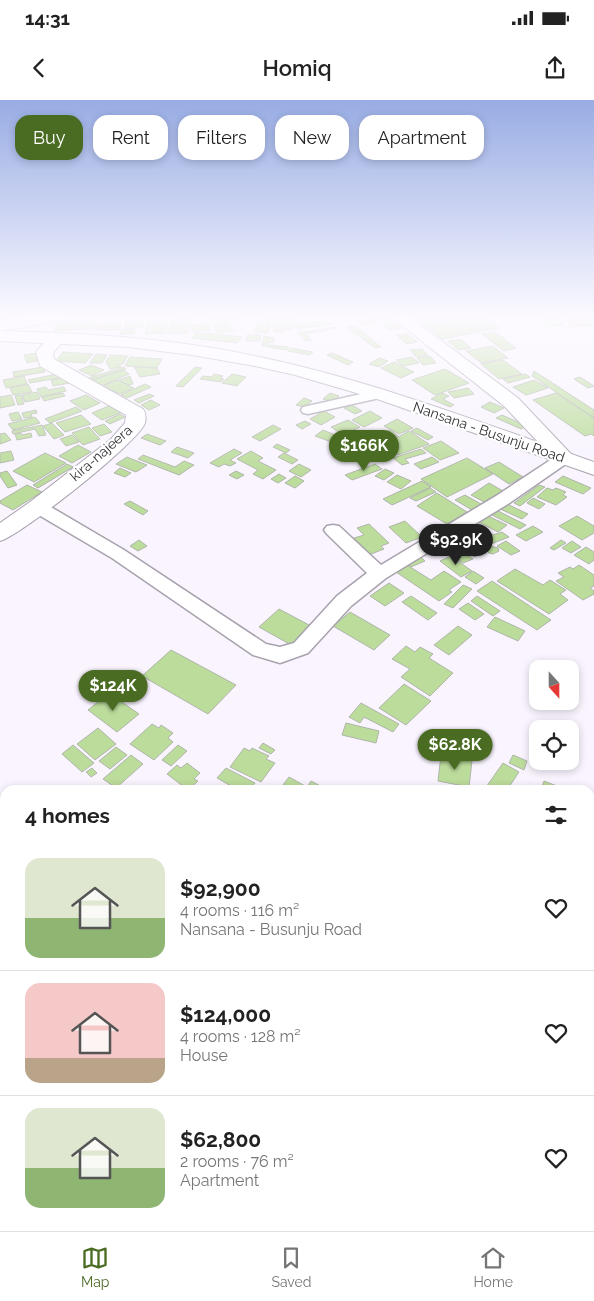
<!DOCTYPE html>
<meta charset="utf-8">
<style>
:root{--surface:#fff;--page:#f2f2f2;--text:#222;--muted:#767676;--line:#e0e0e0;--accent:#4a6b22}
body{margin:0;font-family:Raleway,sans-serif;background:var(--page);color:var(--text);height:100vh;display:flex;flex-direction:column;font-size:19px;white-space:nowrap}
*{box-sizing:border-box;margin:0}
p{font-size:16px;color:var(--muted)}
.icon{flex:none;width:28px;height:28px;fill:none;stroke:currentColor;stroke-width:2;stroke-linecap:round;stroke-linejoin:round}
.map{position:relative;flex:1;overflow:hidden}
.details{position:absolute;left:0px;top:685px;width:595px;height:446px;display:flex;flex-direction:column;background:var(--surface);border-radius:15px 15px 0 0;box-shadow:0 2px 8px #0003}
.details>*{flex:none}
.guide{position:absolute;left:15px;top:15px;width:565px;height:45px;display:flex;gap:10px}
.needle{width:32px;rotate:159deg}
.fabs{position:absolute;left:529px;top:560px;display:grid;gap:10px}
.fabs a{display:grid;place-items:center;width:50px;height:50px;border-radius:10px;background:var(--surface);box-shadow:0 2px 8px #0003;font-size:25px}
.price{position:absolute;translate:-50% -42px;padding:0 11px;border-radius:18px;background:var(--accent);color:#fff;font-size:16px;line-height:32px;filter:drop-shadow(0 1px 2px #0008)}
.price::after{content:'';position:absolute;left:50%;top:30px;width:15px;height:11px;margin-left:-8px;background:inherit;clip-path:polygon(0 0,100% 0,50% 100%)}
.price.current{background:#222;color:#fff}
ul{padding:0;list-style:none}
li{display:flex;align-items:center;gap:15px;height:125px;padding:0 25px}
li+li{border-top:1px solid var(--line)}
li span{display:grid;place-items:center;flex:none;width:140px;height:100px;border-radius:15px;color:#555}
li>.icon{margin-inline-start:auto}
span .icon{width:60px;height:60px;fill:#fffc;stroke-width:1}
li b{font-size:21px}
h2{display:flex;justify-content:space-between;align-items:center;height:60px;padding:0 25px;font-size:21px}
.tag{padding:0 18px;border-radius:15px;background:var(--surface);box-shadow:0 2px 8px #0003;font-size:18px;line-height:45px}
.tag.current{background:var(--accent);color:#fff}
.status{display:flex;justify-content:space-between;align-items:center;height:35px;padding:0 25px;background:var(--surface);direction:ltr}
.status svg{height:14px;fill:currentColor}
header{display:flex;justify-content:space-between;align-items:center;height:65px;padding:0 25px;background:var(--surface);font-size:22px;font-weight:600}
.tabs{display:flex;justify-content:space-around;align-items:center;height:70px;border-top:1px solid var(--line);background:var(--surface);font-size:14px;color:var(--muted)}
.tabs a{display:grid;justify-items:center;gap:2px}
.tabs .current{color:var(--accent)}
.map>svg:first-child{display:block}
</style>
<div class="status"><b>14:31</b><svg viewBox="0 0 49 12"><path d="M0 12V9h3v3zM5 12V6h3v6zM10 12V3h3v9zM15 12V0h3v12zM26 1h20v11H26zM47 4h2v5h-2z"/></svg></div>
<header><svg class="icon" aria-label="back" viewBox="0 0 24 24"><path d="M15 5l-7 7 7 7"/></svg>Homiq<svg class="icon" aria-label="share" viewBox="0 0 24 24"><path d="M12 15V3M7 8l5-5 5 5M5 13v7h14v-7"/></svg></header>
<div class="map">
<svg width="594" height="1131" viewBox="0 0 594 1131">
<rect width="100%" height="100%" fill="#f9f4fe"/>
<path fill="#bcdc9c" stroke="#afb5aa" d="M208,216H242L243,218L226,220L233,231L218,233Z
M281,216H293V222H281Z
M388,216L394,222L385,224L378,217Z
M441,216L446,220L424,223L416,217Z
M473,216H482L499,228L442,239L424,225Z
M262,217H274L273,223H261Z
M274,217H283V232H274Z
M375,218L380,222L363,225L359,221Z
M557,218L563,225L549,226L543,219Z
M589,218L592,221L570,222L567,220Z
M95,220V229L76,230L78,221Z
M142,220L144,227L126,229L124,222Z
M173,220H192L187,233H167Z
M329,220L332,224L297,229L294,225Z
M590,220L594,225L571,226L567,221Z
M148,221H168L165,233L145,234Z
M75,223L74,230L54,231L56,224Z
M98,224H121L120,230H96Z
M209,224L210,230L192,231L191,225Z
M282,224H293V229H282Z
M397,224L401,228L389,230L384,226Z
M256,225H270L268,233L254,232Z
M355,226L381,247L375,248L347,227Z
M335,227L336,228L306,234L311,240L305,241L298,233Z
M136,229L134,234H120L122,230Z
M196,232L242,237L237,243L192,238Z
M495,232L516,248L504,251L482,234Z
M408,234L417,242L406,244L397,235Z
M247,235H261L260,241H246Z
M264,236L274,238V242H269L268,246H262Z
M461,239L471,248L458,250L448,241Z
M270,245L289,247L287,250L268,247Z
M493,246L508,258L481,263L466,251Z
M291,248L313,252L310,255L288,251Z
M422,249L428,255L416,257L410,250Z
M63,252L93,254L85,263L56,261Z
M37,253L40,260L27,263L24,255Z
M332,253L353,262L348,265L327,255Z
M96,254L107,255L102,263H90Z
M110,255L128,256L123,264H119L121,267L110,269L106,262Z
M430,256L436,263L423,265L417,258Z
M130,257L162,259L157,268L125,266Z
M412,257L419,263L403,266L396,260Z
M379,258L388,261L379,267L369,264Z
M503,260L522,274L499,279L481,264Z
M394,262L414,272L401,278L381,268Z
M91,265L104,270L92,276L79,270Z
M43,267L45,272L14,277L13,272Z
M124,267L126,269L90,280L88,278Z
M134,267L157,268L160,274L140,277Z
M195,267L202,268L183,287L176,286Z
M445,269L469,283L435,295L412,280Z
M124,270L129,274L101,286L92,280Z
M534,271L594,310V318L532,276Z
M57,274L59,278L30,283L28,280Z
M214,274L223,276L220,279H224L221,282L200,279L203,276L212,277Z
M232,274L246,277L237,286L222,283Z
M525,274L530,277L508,283L503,279Z
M24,276L27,284L6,288L3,280Z
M130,276L133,284L128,285L119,280Z
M67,277L70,283L53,286L51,280Z
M580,277L594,286L588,288L574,279Z
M117,280L134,288L120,294L103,286Z
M534,280L548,288L526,295L513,287Z
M28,284L32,292L13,295L10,288Z
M145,284L151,287L127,298L121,295Z
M46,287L48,290L64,287L66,291L41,297L37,289Z
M468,288L474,294L454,298L448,292Z
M37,292L40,299L25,302L22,295Z
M63,293L65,296L44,301L42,297Z
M330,293L339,296L332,302L323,299Z
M442,293L449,296L443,299L454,305L450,307L431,299Z
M556,293L594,318V336L591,334L585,336L533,300Z
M149,294L154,296L139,303L134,300Z
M11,295L15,305L0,308V297Z
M21,295L24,304L18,305L15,296Z
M86,295L100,303L84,310L70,301Z
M304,298L312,301L304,307L296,305Z
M151,300L160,305L149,310L141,305Z
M490,302L504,308L494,313L481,307Z
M111,305L122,312L102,320L92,313Z
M352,305L362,311L355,314L344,308Z
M76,307L82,311L50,323L45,319Z
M36,310L37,313L31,314L32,317L24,318L22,313Z
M324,311L335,317L321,325L310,319Z
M370,311L382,318L364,327L352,320Z
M18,312L22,319L12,321L9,314Z
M120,314L125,317L110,324L105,321Z
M81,315L91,324L65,332L56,323Z
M502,315L527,326L521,329L496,318Z
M35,317L40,323L13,330L8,324Z
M397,319L413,328L399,334L384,326Z
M348,320L360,327L343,335L331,327Z
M305,321L311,324L302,329L296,325Z
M52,323L64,335L54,339L43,326Z
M104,324L112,332L100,336L92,328Z
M42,325L46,335L39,336L35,329L13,334L12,331Z
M273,325L281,329L260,341L252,337Z
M89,327L100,339L83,345L72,333Z
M417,328L433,337L428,340L411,331Z
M323,330L345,339L337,344L315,336Z
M390,330L398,336L391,338L384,332Z
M364,331L368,332L362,337L367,339L363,343L350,338Z
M409,331L429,344L398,355L381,346Z
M5,333L11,340L0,344V334Z
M21,333L22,335L31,333L32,337L17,340L15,334Z
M147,334L166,341L160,345L141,338Z
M72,335L79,342L66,346L60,339Z
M441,341L459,353L440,360L423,348Z
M277,344L290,350L286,353L273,347Z
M78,345L91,352L72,363L59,356Z
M177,347L194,353L188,358L171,352Z
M234,349L242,353L230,360L236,363L230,366L224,364L219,367L210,363Z
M421,349L426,353L405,359L409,363L402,365L393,358Z
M11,351L14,360L0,363V353Z
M251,351L263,358L258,361L276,370L263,379L253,374L258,370L237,359Z
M45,353L66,363L34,382L13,371Z
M284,353L298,360L292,364L278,357Z
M143,355L175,367L184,361L194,365L179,375L138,359Z
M127,357L147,365L136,372L116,364Z
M432,357L439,362L421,369L414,364Z
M467,358L493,374L447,397L421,379Z
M499,362L523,377L509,384L485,368Z
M67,364L73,367L38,388L33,385Z
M299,364L311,370L301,377L289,371Z
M375,364L382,369L352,380L345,375Z
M120,368L131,373L125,377L114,373Z
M385,369L394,373L384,380L375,376Z
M7,371L17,385L8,388L0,376V373Z
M236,371L244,375L237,379L229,375Z
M279,374L286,378L278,383L271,379Z
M397,375L411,381L401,389L387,382Z
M295,376L304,381L295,388L285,383Z
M563,376L591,388L583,394L555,382Z
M422,381L431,387L392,405L383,399Z
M489,383L503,391L484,402L471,395Z
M27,385L42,392L13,410L0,403V401Z
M539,385L545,387L520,406L514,403Z
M430,388L436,392L416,401L410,398Z
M547,388L553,390L556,388L566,392L563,395L567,397L556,405L537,397Z
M437,393L467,412L447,424L417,406Z
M465,395L481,404L472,410L455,400Z
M533,398L545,404L539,409L527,403Z
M130,401L148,411L143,415L124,404Z
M505,403L528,414L522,419L498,408Z
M498,411L526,425L520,429L492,415Z
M486,415L507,425L498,432L477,421Z
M577,416L594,426V433L582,440L559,426Z
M405,421L422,437L406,443L389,427Z
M369,424L389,443L381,446L384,449L366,456L351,439L364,435L357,428Z
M480,424L493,435L502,432L509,437L491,444L471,427Z
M533,426L543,432L526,441L516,435Z
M468,428L488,444L478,448L458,432Z
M139,440L147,446L138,451L130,446Z
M561,440L566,443L554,450L550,448Z
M506,441L520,451L511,455L497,446Z
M572,441L581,447L571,453L562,448Z
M459,442L465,447L449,453L443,448Z
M475,446L483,453L474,457L466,450Z
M490,446L498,448L499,451L493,454L489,453L486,449Z
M586,447L594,452V460L589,464L574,455Z
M462,450L473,459L463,463L452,455Z
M419,455L425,461L411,467L405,461Z
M451,456L472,471L461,477L440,461Z
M407,465L431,480L444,471L461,482L449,490L452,492L439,501L396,472Z
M579,465L594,475V486L590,488L594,491V494L583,500L556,481L564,477L558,473L570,467L573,469Z
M515,469L543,485L550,480L566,490L560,494L568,500L549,514L497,481Z
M473,471L484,478L476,484L465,477Z
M492,481L551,520L537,530L477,491Z
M389,483L404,493L385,506L370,496Z
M463,485L472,489L453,508L444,504Z
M411,496L437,513L428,520L402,502Z
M477,496L500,511L493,516L471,501Z
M468,503L484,514L475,520L459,509Z
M279,509L311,526L291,545L259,527Z
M350,512L390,535L374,550L333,526Z
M495,517L525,531L518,541L487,527Z
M458,526L472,535L449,555L434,545Z
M406,546L415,552L420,547L433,554L429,558L453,573L430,596L401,577L410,569L392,559Z
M171,550L236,585L208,614L142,576Z
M404,584L431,601L406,625L379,608Z
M109,593L139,614L117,632L88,610Z
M361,603L399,624L393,632L364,617L360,623L349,617Z
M346,623L379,631L376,643L342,635Z
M152,624L159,628L161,625L173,633L168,638L173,642L154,660L130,644Z
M98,628L116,644L95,660L77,644Z
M263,643L275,650L271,654L259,648Z
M73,645L94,663L82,672L62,654Z
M178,645L187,651L171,666L162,660Z
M116,647L127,655L110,669L99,661Z
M244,648L250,651L252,648L269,656L266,659L275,663L261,682L230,667Z
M131,655L143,664L116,688L103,679Z
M441,655L472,661L469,687L438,681Z
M513,655L527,661L524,670L509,663Z
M187,663L200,673L194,679L198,681L188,690L167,674L177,665L181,668Z
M503,663L519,672L507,690H484Z
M92,668L97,673L91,677L86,672Z
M226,668L255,683L249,690H238L217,678Z
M289,677L307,687L311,681L328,690H279Z
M544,681L562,688L561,690L541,689Z
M594,760V801L590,799V766Z
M5,937V985L0,983V945Z"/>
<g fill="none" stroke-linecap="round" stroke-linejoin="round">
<g stroke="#a7a2ad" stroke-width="3">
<path id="street" d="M379,290L384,291L386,294L384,297L308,314L303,313L301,310L303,307Z
M564,353L570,355L572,358L570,361L508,404L386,478L351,506L308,553L280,563L253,555L112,458L32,411L29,407L32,403L38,402L44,403L124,450L266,544L280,547L294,543L337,496L367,473L327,434L324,430L327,426L333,425L339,426L381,465L496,396L558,355Z"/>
</g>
<g stroke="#a7a2ad" stroke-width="2">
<path id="secondary" d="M32,216H69L67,219L61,221L0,231V221Z
M390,216H408L518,298L571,354L574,358L571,362L564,364L557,362L504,306Z
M57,233L63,235L65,238L53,253L54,259L143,309C146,313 146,318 145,323C139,342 20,436 0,441V423L30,402L111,339L125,323L126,315L40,266L36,252L51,235Z"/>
</g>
<g stroke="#a7a2ad" stroke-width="2">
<path id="primary" d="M0,231C86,233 171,238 255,256C371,280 482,323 594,362V375L377,299L295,275L255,266L192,255L128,247L0,241Z"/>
</g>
<use href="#street" fill="#fff" fill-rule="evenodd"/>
<use href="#secondary" fill="#fff" fill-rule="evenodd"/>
<use href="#primary" fill="#fff" fill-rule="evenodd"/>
</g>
<linearGradient id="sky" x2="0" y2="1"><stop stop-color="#98ace4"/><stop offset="0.58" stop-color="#fcfaff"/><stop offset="1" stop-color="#fcfaff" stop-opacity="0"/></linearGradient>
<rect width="594" height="374" fill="url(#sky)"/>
<g text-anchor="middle" stroke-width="4.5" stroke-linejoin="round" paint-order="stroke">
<g font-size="14" fill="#323034" stroke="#fff">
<text transform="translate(489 332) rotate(19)" y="5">Nansana - Busunju Road</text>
<text transform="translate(101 353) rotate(-41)" y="5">kira-najeera</text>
</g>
</g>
</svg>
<div class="fabs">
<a><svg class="needle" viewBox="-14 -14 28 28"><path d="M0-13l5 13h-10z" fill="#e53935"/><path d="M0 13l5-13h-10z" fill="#767676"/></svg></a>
<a><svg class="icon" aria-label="locate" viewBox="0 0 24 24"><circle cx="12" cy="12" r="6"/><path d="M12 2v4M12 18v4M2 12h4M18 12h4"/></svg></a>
</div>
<b class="price" style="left:364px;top:372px">$166K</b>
<b class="price current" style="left:456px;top:466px">$92.9K</b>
<b class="price" style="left:113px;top:612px">$124K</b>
<b class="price" style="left:455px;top:671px">$62.8K</b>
<div class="guide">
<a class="tag current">Buy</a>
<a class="tag">Rent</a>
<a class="tag">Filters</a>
<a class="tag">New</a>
<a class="tag">Apartment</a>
</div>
<section class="details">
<h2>4 homes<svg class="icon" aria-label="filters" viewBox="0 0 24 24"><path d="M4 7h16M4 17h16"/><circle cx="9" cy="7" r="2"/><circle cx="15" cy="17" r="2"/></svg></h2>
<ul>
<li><span style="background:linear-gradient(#dfe7d0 60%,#8fb573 0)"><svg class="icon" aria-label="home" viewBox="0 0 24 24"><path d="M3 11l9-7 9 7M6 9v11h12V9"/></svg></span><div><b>$92,900</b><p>4 rooms · 116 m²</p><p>Nansana - Busunju Road</p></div><svg class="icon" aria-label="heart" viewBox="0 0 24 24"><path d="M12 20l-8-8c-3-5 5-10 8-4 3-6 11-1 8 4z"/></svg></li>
<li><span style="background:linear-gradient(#f6c9c9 75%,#b9a48a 0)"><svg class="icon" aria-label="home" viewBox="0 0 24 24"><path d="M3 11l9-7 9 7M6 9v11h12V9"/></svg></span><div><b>$124,000</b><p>4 rooms · 128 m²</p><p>House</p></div><svg class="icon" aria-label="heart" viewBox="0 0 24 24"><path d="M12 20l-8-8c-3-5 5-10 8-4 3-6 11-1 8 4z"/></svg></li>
<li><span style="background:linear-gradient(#dfe7d0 60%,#8fb573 0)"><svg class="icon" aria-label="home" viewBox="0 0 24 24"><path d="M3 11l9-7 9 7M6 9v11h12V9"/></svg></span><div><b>$62,800</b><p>2 rooms · 76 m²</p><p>Apartment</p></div><svg class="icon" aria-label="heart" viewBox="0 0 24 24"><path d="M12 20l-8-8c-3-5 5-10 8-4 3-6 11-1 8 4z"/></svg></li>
</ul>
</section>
</div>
<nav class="tabs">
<a class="current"><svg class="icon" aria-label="map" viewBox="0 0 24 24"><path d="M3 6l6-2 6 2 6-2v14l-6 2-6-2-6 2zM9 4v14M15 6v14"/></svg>Map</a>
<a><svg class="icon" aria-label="saved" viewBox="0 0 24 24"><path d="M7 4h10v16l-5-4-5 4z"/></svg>Saved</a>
<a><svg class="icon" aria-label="home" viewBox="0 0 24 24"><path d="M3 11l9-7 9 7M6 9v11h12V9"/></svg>Home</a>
</nav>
